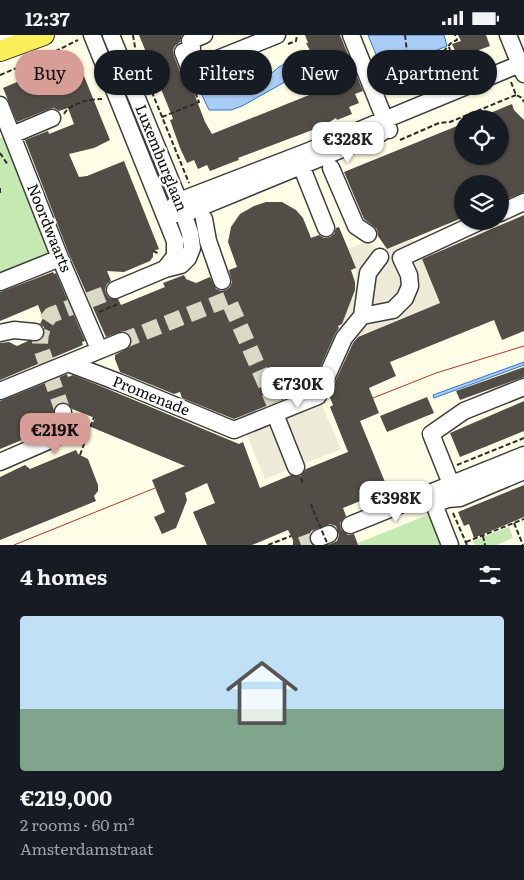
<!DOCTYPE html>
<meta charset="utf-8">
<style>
:root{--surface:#171b24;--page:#242831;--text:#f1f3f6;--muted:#9ea1a6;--accent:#d89d96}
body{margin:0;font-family:Literata,serif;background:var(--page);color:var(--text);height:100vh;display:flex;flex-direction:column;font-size:19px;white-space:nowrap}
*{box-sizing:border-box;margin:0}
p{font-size:16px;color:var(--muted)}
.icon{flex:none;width:28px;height:28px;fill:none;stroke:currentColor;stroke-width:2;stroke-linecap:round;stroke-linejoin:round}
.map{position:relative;height:510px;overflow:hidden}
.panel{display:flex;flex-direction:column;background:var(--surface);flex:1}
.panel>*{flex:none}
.banner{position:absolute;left:15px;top:15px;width:495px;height:45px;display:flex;gap:10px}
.tools{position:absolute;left:454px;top:75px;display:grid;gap:10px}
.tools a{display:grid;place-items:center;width:55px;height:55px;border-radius:50%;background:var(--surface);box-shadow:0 1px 4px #0004;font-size:25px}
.price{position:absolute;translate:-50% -42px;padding:0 11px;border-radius:10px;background:#fff;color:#222;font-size:16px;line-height:32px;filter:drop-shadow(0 1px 2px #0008)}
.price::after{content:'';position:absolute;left:50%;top:30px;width:15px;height:11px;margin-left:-8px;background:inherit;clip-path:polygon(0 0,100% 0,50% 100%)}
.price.on{background:var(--accent);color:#111}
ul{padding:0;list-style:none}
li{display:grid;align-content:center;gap:10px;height:265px;padding:0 20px}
li span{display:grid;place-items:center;height:155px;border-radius:5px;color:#555}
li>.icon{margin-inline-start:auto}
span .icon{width:90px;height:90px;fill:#fffc;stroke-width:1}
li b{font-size:21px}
h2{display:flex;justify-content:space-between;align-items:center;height:60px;padding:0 20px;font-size:21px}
.chip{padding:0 18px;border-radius:22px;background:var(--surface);box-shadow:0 1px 4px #0004;font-size:18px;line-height:45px}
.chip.on{background:var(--accent);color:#111}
.status{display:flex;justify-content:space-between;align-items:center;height:35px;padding:0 25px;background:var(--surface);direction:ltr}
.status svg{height:14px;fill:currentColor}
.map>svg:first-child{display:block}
</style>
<div class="status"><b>12:37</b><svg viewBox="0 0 49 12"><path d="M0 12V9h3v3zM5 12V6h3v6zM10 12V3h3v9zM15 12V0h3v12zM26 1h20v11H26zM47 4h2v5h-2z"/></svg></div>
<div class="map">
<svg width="524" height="510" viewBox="0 0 524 510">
<rect width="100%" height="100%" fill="#fffee6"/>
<path fill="#c4e9b1" d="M12,100L64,220L0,247V103Z
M430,479L444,510H359L358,508Z
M509,492L513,503L497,510H475L473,506Z"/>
<path fill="#edebd8" d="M413,204L440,268L349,305L337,299L355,257L356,233L348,214L370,206L378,218Z
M318,361L341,414L265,444L243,391Z"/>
<path fill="#aacdf7" stroke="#3074cf" d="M368,0H444L447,11L383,37Z
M301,19L308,34L242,71L231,75H209L202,60L214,52L247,56L251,55L279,32Z
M524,327V330L434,363L433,360Z"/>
<path fill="#524d46" d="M139,0H182L180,7L175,11L173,15L174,21L181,39L184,43L189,45L205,87L212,99L324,54L315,25L306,8H308L305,0H340L363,56L355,59L359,68L349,72L352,79L337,85L336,83L323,91L238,123L239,125L233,127L210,136L207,130L198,134L194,125L187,128L180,113L170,85L173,84L170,76Z
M458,0H486L490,11L479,15L482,23L470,28L468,24L460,27L452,9L461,6Z
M75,19L110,105L94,113L69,119L79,142L87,141L124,126L159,214L153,216V222L150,226L124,237L107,236L111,246L107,249L105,254L106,259L109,263L118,264L121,270L165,252L163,248L184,240L186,244L196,248L210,242L216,254L221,256L226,255L230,252L232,247L229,235L237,232L228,207L231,192L240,179L254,171L266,167H282L296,175L303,183L311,203L319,200L324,203L330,202L334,199L336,193L339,192L356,233L351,235L355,247V255L342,289L338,291L339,293L335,299L311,353L234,384L182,363L180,357L174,359L120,337L115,324V320L130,312L132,307L131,302L128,298L123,296L106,302L69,219L25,105L48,96L49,99L74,89L68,73L59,76L54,73L49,74L17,87L3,53L31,41L33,36Z
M398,32L406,52L386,60L378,40Z
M512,69L514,75L524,85V157L500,167V149H462V183L387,214L378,201L377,194L364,184L344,137L462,89V121H500V84H476Z
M524,180V296L502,305L494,285L390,327L396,341L369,353L379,378L360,386L387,452L379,455L380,458L343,473L346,481L340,488L341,494L348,500L354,499L358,510H328L337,506L339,500L336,491L330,489L311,496L309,502L312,510H293V505L288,495L252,510H207L193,477L215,468L207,448L185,458L187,465L176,493L162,499L154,482L165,477L152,445L185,431L91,392L95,383L72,374L68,369L63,367L58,368L55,372L53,380L46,383L45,391L39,398L0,414V366L67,339L68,342L73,340L110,355L239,409L243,407L260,453L291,440L300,441L306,434L348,417L330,372L333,370L329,360L353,308L358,302L440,268L422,224Z
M53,237L54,239L56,238L85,306L82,307L83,310L0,345V308L9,307L17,311L28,306H39L43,303L45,297L44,292L40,289L43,283L38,270L0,286V257Z
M524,332V342L460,365L456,356Z
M427,362L434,378L387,397L380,381Z
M524,366V396L460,422L450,398Z
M76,415L78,419L88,424L98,450V456L94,461L96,466L0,505V442L25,430L30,434Z
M524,450V482L474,503L469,489L464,491L458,477Z"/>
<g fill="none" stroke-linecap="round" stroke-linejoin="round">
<path stroke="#dad9c5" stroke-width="16" stroke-dasharray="16 8" stroke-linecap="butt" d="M122,306L228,264L274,368
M63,377L40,310C40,297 43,290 51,280L115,255
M301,510L319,503"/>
<g stroke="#3d3d3d" stroke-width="19">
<path id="minor" d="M92,0L175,206V221L165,234
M111,0L179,166L190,198L192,213L188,223L181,230L165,234L115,255
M204,0L190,6L192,13L183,17L190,35L277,0
M351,0L389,95
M508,0L524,39
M0,7L11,0
M0,70L60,223L99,314
M12,100L52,83
M298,123L326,193
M331,133L356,191L368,199
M500,178L524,167
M165,179L179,166L309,116L520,29H524
M165,179H184L381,98
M204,184L208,206L222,246
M0,247L60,223
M362,281L368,238L380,222
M0,298L14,295L35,297
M68,328L118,347L234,395L318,361L344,303L362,281L393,275L405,263L410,251L409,240L401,223L481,186
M0,356L122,306
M275,379L296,432
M0,427L55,403L63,389V377
M451,449L431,399L464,376L524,352
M430,459L450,510
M434,469L448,464L460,463L524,436
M350,490L524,420
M319,503L329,499"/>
</g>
<g stroke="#1b1b1b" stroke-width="22">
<path id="major" d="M0,16L44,0"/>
</g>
<path stroke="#2c2c2c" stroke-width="2" stroke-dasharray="5 2.5" stroke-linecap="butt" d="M133,0L136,18L189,148
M405,0L412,60
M288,9L296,6L297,0
M449,12L458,41
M225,37L239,45L242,44L257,23
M0,40L48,20L78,5
M511,47L516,60L522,63L524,67
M412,58L418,44L452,7L457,5L455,0
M64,79C70,68 90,64 102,64
M162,82L199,67L192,49
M400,105L439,88L450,87L516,60
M0,118L8,130
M0,153V159
M153,216L160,219
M99,277L118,269
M80,420L94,382
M457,430L524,403
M301,443L303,449
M311,469L313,475
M453,478L467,510
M514,488L523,510
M483,501L485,510
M466,507L524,484
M268,510L291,501"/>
<use href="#minor" stroke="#fff" stroke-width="16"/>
<use href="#major" stroke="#fbf05a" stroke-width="20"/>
<path stroke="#ba3421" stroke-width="1" d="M373,363L436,338L524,311
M14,510L155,453"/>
<path stroke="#2c2c2c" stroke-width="2" stroke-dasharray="5 2.5" stroke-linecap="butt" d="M313,475L328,510"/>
</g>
<g text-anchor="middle" stroke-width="5" stroke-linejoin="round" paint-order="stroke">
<g font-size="15" fill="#0a0a0a" stroke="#fff">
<text transform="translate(161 123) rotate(68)" y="5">Luxemburglaan</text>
<text transform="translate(49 193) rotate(68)" y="5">Noordwaarts</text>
<text transform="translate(151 361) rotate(22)" y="5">Promenade</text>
</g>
</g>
</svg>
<div class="tools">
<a><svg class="icon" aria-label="locate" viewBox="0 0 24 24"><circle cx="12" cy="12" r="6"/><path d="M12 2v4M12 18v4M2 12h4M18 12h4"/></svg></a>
<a><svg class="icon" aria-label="layers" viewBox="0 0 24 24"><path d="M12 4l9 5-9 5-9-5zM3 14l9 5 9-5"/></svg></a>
</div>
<b class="price" style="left:348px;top:129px">€328K</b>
<b class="price" style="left:298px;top:374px">€730K</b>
<b class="price on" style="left:55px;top:420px">€219K</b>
<b class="price" style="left:396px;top:488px">€398K</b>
<div class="banner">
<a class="chip on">Buy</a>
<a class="chip">Rent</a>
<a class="chip">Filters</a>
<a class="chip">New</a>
<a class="chip">Apartment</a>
</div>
</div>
<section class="panel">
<h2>4 homes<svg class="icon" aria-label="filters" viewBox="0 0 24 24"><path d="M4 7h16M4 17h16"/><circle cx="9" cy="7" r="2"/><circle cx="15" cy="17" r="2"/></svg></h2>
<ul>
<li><span style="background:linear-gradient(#bfe0f5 60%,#7fa58c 0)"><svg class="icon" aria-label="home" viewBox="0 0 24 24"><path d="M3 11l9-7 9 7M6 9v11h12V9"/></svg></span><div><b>€219,000</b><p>2 rooms · 60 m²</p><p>Amsterdamstraat</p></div></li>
</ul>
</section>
